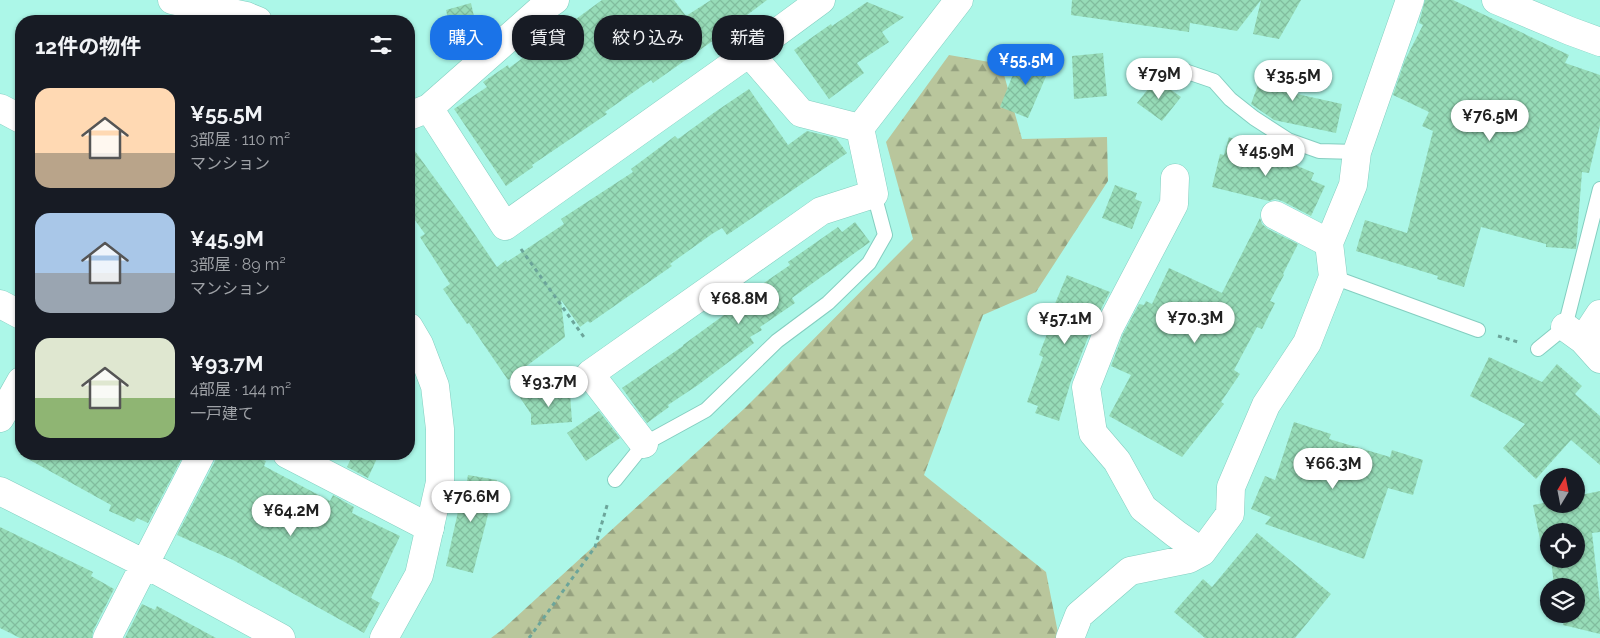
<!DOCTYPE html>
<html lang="ja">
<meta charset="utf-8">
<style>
:root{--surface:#171b24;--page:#20242c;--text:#f1f3f6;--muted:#9ea1a6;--accent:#1a73e8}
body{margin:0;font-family:Raleway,"Noto Sans JP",sans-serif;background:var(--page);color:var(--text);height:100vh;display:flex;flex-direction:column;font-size:19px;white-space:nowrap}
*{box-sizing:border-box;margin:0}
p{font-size:16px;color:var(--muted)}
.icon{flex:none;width:28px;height:28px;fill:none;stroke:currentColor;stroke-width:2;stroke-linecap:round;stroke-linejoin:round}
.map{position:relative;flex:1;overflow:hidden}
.side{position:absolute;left:15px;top:15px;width:400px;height:445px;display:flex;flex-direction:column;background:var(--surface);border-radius:20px;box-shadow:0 1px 4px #0004}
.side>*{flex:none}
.hud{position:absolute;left:430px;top:15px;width:475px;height:45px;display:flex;gap:10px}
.needle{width:32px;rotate:10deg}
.fabs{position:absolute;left:1540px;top:468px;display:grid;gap:10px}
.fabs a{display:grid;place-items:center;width:45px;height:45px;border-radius:50%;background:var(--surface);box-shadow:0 1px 4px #0004;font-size:25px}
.price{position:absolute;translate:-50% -42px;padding:0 11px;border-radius:18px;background:#fff;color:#222;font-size:16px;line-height:32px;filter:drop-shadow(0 1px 2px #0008)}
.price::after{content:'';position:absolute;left:50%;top:30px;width:15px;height:11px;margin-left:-8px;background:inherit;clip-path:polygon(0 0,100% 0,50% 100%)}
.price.on{background:var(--accent);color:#fff}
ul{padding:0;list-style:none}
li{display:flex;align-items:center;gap:15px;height:125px;padding:0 20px}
li span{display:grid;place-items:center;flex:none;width:140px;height:100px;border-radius:15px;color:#555}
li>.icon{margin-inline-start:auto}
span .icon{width:60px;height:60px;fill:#fffc;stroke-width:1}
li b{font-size:21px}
h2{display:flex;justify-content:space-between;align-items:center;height:60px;padding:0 20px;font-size:21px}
.tag{padding:0 18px;border-radius:20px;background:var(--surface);box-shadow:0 1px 4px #0004;font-size:18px;line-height:45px}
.tag.on{background:var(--accent);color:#fff}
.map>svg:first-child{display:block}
</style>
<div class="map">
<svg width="1600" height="638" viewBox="0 0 1600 638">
<defs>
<pattern id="forest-firs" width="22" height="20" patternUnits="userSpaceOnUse" patternTransform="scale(1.25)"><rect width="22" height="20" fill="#b9c69c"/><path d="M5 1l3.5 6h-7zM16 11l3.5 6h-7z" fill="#95a17f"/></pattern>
<pattern id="building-cross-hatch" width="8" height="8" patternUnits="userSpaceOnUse" patternTransform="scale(1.25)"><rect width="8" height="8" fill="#97dcb8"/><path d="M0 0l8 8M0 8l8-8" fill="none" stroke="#81bd9e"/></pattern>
</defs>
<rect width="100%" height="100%" fill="#acf7e8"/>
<path fill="url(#forest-firs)" d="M949,55L1001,64L1022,139L1107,137L1108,181L1036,292L983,315L924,475L1046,572L1059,638H491L503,629L745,408L913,239L886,142Z"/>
<path fill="url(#building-cross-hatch)" d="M602,0H674L686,16L711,0H767L714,40L653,83L651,80L605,112L607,114L532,165L533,167L506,186L454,109L487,87L483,82L508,65L509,68Z
M1072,0H1261L1237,31L1190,23L1189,32L1071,15Z
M1261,0H1301L1279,39L1253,34Z
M1425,0H1453L1569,55L1565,63L1600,75V125L1589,173L1582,172L1576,249L1546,247V244L1481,227L1464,287L1437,279L1438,276L1356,251L1365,220L1407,233L1433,131L1422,126L1429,112L1393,95L1405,60L1423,25L1419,23Z
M867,2L904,17L882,32L889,42L857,63L864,73L829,99L794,50L831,24L832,26Z
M471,3L477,30L452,36L446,10Z
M1103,53L1107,96L1074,99L1072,56Z
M1054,58L1028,118L1000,107L1018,62Z
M1266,63L1303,77L1297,94L1342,104L1336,133L1274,120L1251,104Z
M1156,79L1181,97L1162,121L1137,103Z
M749,89L788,145L807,131L836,138L847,153L727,235L722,228L712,234L670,264L672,266L590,323L588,321L580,327L561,300L565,337L508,380L469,323L467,324L443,289L450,284L420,237L425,234L409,212V143L463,217L497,267L506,260L507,262L564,224L561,219L633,172L631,169L675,136L678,139L715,112Z
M1229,137L1314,173L1311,180L1325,186L1311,216L1282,201L1275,199L1269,201L1212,187L1220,154L1224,155Z
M1115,185L1137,193L1135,199L1142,202L1132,229L1102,218Z
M1260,218L1262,224L1268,229L1298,244L1283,274L1284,275L1270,301L1275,303L1262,329L1257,327L1234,370L1240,374L1221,402L1224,404L1182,457L1109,416L1131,375L1111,366L1123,334L1139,304L1144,305L1146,301L1152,304L1169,268L1222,293Z
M855,222L870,242L792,298L795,303L760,327L762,330L750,337L754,343L698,385L668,405L669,407L647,423L622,388L683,346V345L750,296L748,294L790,265L788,262L838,227L842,232Z
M1067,275L1110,292L1094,322L1071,381L1059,421L1035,413L1038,406L1027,402L1043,357L1039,355L1057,308L1054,306Z
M1489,357L1542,382L1557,364L1582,386L1575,394L1600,416V465L1571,440L1536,479L1503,448L1525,424L1470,396Z
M570,393L572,422L531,425V414L519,396Z
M599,411L620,438L586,461L567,433Z
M1294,422L1331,434L1329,439L1390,457L1392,450L1423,460L1413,495L1388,488L1364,559L1265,524L1271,517L1251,509L1265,476L1275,480Z
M19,454H184L148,523L137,518L134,522L109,511L111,505Z
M217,454H249L266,461L264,466L330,501L333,495L354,507L352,513L400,536L371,598L380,603L364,633L233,560L177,535L215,461Z
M353,454H379L368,478L347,467Z
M468,475L497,480L491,507H490L473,573L446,566L459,507L462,508Z
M1600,491V532L1592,533L1600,603V634L1563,625L1566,614H1576V586H1554L1551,559H1576V531H1549V552L1543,554L1533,505L1549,502V504H1576V496Z
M0,527L93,572L91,576L114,589L93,631L92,638H20L0,628Z
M1257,533L1331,594L1295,638H1205L1174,612L1203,579L1212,587Z
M142,604L155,610L157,606L216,638H125Z"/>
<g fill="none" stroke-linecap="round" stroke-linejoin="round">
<g stroke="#84cec0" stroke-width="16">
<path id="service" d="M1170,66L1214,81L1230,99L1254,118L1288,140L1319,151L1357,152
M1333,277L1478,330
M1538,349L1565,327L1600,189
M615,480L644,444L706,410L777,341L828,303L869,263L885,235L874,194"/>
</g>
<g stroke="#84cec0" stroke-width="29">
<path id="minor" d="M172,0L246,16L258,21
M1496,0L1570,31L1600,42
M749,53L801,113L860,128L959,0
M429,108L505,226L749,53L821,0
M409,116L429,108L539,11L555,0
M1175,178L1174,204L1109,328L1086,387L1093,433L1117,461L1143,508L1176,534L1202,552
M1275,215L1329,243
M0,304L21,315
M1565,327L1583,340L1600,359
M1583,340L1600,314
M0,418L21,381
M644,444L590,374L821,211L874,194L860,128
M287,454L430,528
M0,491L145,564L281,638
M107,638L201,454
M1070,638L1079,615L1130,571L1189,559L1202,552L1230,514L1231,487L1266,405L1307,343L1333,277L1329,243L1353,185L1357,152L1410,0"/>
</g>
<g stroke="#84cec0" stroke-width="29">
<path id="tertiary" d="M0,108L21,119
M384,638L419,575L440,482V429L435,386L419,344L409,327"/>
</g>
<path stroke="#6ca59a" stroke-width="3" stroke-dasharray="4 4" stroke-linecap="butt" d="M521,249L586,340
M1498,336L1518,342
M529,638L595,547L608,502"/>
<use href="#service" stroke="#fff" stroke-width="14"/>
<use href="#minor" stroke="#fff" stroke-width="28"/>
<use href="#tertiary" stroke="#fff" stroke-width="28"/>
</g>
</svg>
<div class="fabs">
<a><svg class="needle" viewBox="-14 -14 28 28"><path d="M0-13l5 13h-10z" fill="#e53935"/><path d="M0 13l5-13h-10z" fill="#9ea1a6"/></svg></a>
<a><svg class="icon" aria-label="locate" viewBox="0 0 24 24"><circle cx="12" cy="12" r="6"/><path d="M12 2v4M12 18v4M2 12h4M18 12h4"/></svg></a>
<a><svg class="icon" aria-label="layers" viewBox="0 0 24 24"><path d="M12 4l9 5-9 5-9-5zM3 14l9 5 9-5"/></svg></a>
</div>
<b class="price on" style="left:1026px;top:86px">¥55.5M</b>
<b class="price" style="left:1159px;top:100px">¥79M</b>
<b class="price" style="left:1293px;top:102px">¥35.5M</b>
<b class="price" style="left:1490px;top:142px">¥76.5M</b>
<b class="price" style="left:1266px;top:177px">¥45.9M</b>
<b class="price" style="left:739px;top:325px">¥68.8M</b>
<b class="price" style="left:1195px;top:344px">¥70.3M</b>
<b class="price" style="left:1065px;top:345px">¥57.1M</b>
<b class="price" style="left:549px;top:408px">¥93.7M</b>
<b class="price" style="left:1333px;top:490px">¥66.3M</b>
<b class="price" style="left:471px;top:523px">¥76.6M</b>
<b class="price" style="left:291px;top:537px">¥64.2M</b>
<div class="hud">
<a class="tag on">購入</a>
<a class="tag">賃貸</a>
<a class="tag">絞り込み</a>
<a class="tag">新着</a>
</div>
<section class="side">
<h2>12件の物件<svg class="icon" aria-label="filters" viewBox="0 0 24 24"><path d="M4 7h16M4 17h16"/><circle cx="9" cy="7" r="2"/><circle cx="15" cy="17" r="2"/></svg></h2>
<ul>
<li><span style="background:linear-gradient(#ffd9b3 65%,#b9a48a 0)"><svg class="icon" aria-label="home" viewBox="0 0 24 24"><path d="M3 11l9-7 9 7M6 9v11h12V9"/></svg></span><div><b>¥55.5M</b><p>3部屋 · 110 m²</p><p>マンション</p></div></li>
<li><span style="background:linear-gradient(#a9c7e8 60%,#9aa5b1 0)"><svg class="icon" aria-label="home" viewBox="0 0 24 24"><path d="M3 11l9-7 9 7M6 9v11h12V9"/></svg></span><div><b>¥45.9M</b><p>3部屋 · 89 m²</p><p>マンション</p></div></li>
<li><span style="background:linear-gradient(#dfe7d0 60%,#8fb573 0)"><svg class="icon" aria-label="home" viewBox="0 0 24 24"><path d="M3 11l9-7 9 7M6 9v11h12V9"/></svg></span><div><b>¥93.7M</b><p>4部屋 · 144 m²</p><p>一戸建て</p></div></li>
</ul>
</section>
</div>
